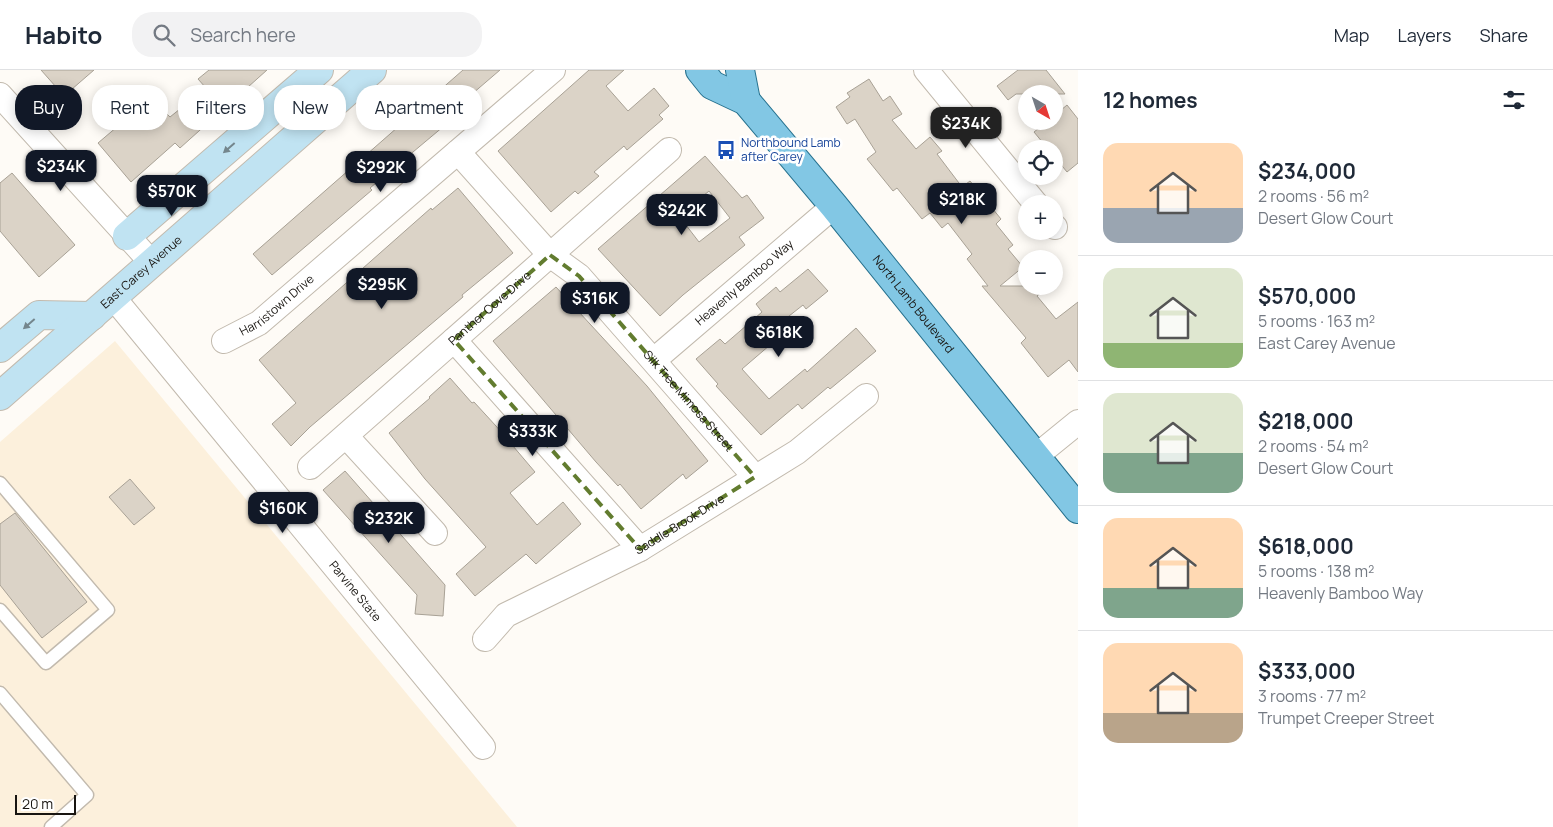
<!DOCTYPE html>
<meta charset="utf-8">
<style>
:root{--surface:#fff;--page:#f2f2f3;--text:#1f2937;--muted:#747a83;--line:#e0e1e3;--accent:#111827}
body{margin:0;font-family:Manrope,sans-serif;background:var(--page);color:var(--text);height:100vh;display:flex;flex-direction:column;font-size:19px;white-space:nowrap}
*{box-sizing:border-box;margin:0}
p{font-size:16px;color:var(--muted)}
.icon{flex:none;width:28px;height:28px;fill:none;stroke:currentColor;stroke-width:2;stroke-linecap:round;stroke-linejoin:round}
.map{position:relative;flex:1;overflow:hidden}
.side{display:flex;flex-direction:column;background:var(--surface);width:475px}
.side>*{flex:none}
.guide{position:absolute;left:15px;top:15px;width:475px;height:45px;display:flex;gap:10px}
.needle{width:32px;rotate:141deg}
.buttons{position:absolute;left:1018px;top:15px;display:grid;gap:10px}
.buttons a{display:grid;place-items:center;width:45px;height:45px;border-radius:50%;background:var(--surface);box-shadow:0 2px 12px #0003;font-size:25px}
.scale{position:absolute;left:15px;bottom:12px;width:61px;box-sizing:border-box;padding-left:5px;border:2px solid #181511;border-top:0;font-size:14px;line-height:18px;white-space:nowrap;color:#181511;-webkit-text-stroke:4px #fff;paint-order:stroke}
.price{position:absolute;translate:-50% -42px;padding:0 11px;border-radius:10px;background:var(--accent);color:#fff;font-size:16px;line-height:32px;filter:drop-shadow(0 1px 2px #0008)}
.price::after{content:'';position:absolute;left:50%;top:30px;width:15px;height:11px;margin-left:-8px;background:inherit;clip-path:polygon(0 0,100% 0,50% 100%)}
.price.active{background:#222;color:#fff}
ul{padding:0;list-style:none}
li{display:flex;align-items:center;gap:15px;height:125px;padding:0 25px}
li+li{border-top:1px solid var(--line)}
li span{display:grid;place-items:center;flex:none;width:140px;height:100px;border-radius:15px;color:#555}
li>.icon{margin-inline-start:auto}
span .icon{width:60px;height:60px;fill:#fffc;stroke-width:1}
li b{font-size:21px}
h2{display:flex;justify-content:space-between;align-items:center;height:60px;padding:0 25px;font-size:21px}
.chip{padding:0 18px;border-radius:20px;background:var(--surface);box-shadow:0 2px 12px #0003;font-size:18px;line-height:45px}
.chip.active{background:var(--accent);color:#fff}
header{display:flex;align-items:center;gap:30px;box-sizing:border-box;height:70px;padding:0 25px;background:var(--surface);border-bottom:1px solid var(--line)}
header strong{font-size:24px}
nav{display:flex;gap:28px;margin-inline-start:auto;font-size:18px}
.search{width:350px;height:45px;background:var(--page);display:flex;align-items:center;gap:12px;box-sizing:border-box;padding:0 18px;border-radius:20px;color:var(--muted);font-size:19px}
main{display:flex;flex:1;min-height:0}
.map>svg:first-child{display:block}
</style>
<header>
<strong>Habito</strong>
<div class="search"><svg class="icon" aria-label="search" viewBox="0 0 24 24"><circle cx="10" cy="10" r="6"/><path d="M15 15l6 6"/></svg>Search here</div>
<nav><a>Map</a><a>Layers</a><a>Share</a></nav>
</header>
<main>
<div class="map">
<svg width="1078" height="757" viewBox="0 0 1078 757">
<rect width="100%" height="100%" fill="#fefbf6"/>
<path fill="#fcf0dc" d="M115,271L517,757H0V372Z"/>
<path fill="#dbd3c7" stroke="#a8a195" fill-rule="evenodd" d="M41,0H94L64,26Z
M209,0H267L180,78L175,73L131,112L98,73L131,45L138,53L156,33L170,47L206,18L198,9Z
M463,0H500L472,24L476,28L449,50L450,51L370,118L372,120L272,205L253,184Z
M589,0H624L606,16L628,41L654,18L669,36L659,45L663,49L627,80L624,76L594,102L599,106L578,124L575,121L551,142L498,81Z
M1018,0H1046L1065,24H1016L1008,30L997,16Z
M869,9L883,31L890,26L902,44L892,50L916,79L930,67L942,81L937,84L962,117L970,111L1001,149L996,154L1013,175L1008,179L1023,197L1000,216H1049L1037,226L1056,249L1078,232V302L1069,290L1048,307L1021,273L1026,268L982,216H988L967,189L972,184L948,153L942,158L930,143L922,149L897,118L893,121L867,89L876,82L855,49L847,54L836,37L850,27L847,23Z
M1067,35L1078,49V93L1067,102L1054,86V79H1048L1034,62L1048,51H1054V46Z
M705,86L742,128L747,125L764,148L739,167L745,175L683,225L660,246L598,179ZM709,121L730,148L699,172L679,146Z
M12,103L75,175L39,207L0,161V113Z
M458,118L513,183L462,225L463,227L310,357L291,376L272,354L296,333L259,290L431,138L432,140Z
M808,199L828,221L806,239L803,235L770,261L777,269L742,299L769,329L805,299L807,302L856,258L876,281L830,319L828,317L802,339L798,334L761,365L716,316L718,314L696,289L720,269L725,274L762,242L756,234L776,217L780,222Z
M556,217L647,316L708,391L686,409L683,404L641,439L620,414L618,416L596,392L493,271Z
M450,308L472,333L474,332L496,356L535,402L510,423L537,455L563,432L581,454L536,494L526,484L475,526L456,504L486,477L425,409L389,363L430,328L429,327Z
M345,401L445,515L443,546L415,544L417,525L323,420Z
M130,409L155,438L134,455L109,427Z
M15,443L87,532L42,568L0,515V454Z"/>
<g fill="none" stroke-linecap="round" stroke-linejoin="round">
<g stroke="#c2baae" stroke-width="15">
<path id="lane" d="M0,413L108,540L46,593L0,540
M0,623L87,725L51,757"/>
</g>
<g stroke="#c2baae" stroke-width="26">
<g id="street">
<path d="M926,0L1036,134"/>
<path d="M0,25L152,193"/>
<path id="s1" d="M458,82L550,185L579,206L755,407"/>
<path d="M1054,156L1055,157"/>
<path id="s2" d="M113,227L483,677"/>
<path d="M454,270L640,479"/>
<path id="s3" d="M224,271L259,253L553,0"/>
<path id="s4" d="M654,290L834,136"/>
<path d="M346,366L435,463"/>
<path d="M1035,387L1078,352"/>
<path id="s5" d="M310,397L669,80"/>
<path id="s6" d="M485,569L506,545L640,479L797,382L866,326"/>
</g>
</g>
<g stroke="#c2baae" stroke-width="30">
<g id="secondary">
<path d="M127,166L319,0"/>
<path d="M0,278L39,245L92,246"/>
<path id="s7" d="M0,326L372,0"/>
</g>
</g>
<g stroke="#26718e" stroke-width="30">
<g id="primary">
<path id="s8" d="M700,0L712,15L746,31L834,136L1078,439"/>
<path d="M740,0L746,31"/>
</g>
</g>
<use href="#lane" stroke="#fff" stroke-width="12"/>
<use href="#street" stroke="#fff" stroke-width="24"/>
<use href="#secondary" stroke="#c0e3f2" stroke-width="28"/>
<use href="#primary" stroke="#82c7e4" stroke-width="28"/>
</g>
<defs><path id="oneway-solid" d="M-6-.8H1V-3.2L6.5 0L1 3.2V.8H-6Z" transform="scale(1.25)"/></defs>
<g fill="#74868d">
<use href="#oneway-solid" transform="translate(229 78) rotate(139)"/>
<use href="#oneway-solid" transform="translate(29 254) rotate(139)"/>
</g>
<path fill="none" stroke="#627c2f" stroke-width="4" stroke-dasharray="10 6" stroke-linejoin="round" d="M550,185L579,206L755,407L640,479L454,270Z"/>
<defs>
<g id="bus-bare" transform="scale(1.5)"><path d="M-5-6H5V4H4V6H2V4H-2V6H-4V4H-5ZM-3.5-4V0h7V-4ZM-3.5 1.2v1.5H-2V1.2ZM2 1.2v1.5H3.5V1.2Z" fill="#1a4fb4" stroke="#fff" stroke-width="2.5" paint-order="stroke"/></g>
</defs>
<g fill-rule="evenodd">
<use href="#bus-bare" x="726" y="80"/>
</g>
<g text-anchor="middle" stroke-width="5" stroke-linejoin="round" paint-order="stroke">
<g font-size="12" fill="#164399" stroke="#fff" text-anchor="start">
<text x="741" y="77">Northbound Lamb<tspan x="741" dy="14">after Carey</tspan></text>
</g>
<g font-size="12" fill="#181511" stroke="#fff">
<text dy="4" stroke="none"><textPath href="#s7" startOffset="188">East Carey Avenue</textPath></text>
<text dy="4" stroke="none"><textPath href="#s4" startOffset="119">Heavenly Bamboo Way</textPath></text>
<text dy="4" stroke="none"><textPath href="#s8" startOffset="320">North Lamb Boulevard</textPath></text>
<text dy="4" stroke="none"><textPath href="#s3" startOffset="64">Harristown Drive</textPath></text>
<text dy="4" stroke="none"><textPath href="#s5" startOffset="240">Panther Cove Drive</textPath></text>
<text dy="4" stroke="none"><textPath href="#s1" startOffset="340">Silk Tree Mimosa Street</textPath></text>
<text dy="4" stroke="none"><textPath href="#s6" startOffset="228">Saddle Brook Drive</textPath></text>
<text dy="4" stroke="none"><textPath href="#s2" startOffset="381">Parvine State</textPath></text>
</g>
</g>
</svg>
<div class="buttons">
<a><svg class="needle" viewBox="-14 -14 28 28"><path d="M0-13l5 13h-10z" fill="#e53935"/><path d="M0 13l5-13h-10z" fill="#747a83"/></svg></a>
<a><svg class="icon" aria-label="locate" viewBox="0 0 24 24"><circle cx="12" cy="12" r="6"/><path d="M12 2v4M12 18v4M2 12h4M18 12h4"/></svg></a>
<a>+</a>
<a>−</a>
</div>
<div class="scale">20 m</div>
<b class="price active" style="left:966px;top:79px">$234K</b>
<b class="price" style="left:61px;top:122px">$234K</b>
<b class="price" style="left:381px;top:123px">$292K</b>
<b class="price" style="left:172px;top:147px">$570K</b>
<b class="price" style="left:962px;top:155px">$218K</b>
<b class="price" style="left:682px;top:166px">$242K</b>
<b class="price" style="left:382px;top:240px">$295K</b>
<b class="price" style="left:595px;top:254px">$316K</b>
<b class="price" style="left:779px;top:288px">$618K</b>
<b class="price" style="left:533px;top:387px">$333K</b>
<b class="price" style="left:283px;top:464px">$160K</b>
<b class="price" style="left:389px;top:474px">$232K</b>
<div class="guide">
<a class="chip active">Buy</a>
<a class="chip">Rent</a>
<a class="chip">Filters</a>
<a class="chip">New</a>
<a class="chip">Apartment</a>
</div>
</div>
<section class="side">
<h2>12 homes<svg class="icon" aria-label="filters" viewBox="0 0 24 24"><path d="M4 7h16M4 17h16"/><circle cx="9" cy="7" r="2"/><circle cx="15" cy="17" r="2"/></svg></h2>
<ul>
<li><span style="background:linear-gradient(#ffd9b3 65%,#9aa5b1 0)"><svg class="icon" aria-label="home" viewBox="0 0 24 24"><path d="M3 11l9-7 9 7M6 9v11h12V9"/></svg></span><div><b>$234,000</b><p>2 rooms · 56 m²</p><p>Desert Glow Court</p></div></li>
<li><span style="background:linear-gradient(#dfe7d0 75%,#8fb573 0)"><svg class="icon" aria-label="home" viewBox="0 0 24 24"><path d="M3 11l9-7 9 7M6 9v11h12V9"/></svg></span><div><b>$570,000</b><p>5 rooms · 163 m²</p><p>East Carey Avenue</p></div></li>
<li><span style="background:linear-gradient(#dfe7d0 60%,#7fa58c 0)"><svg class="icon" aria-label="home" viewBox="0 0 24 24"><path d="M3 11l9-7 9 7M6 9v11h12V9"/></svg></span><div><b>$218,000</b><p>2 rooms · 54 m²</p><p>Desert Glow Court</p></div></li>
<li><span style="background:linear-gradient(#ffd9b3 70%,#7fa58c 0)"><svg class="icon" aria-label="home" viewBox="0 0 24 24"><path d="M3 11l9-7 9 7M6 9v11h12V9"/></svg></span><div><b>$618,000</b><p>5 rooms · 138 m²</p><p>Heavenly Bamboo Way</p></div></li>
<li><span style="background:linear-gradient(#ffd9b3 70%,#b9a48a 0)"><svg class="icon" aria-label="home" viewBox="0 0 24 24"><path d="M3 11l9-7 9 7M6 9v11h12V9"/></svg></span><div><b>$333,000</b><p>3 rooms · 77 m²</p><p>Trumpet Creeper Street</p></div></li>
</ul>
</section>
</main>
